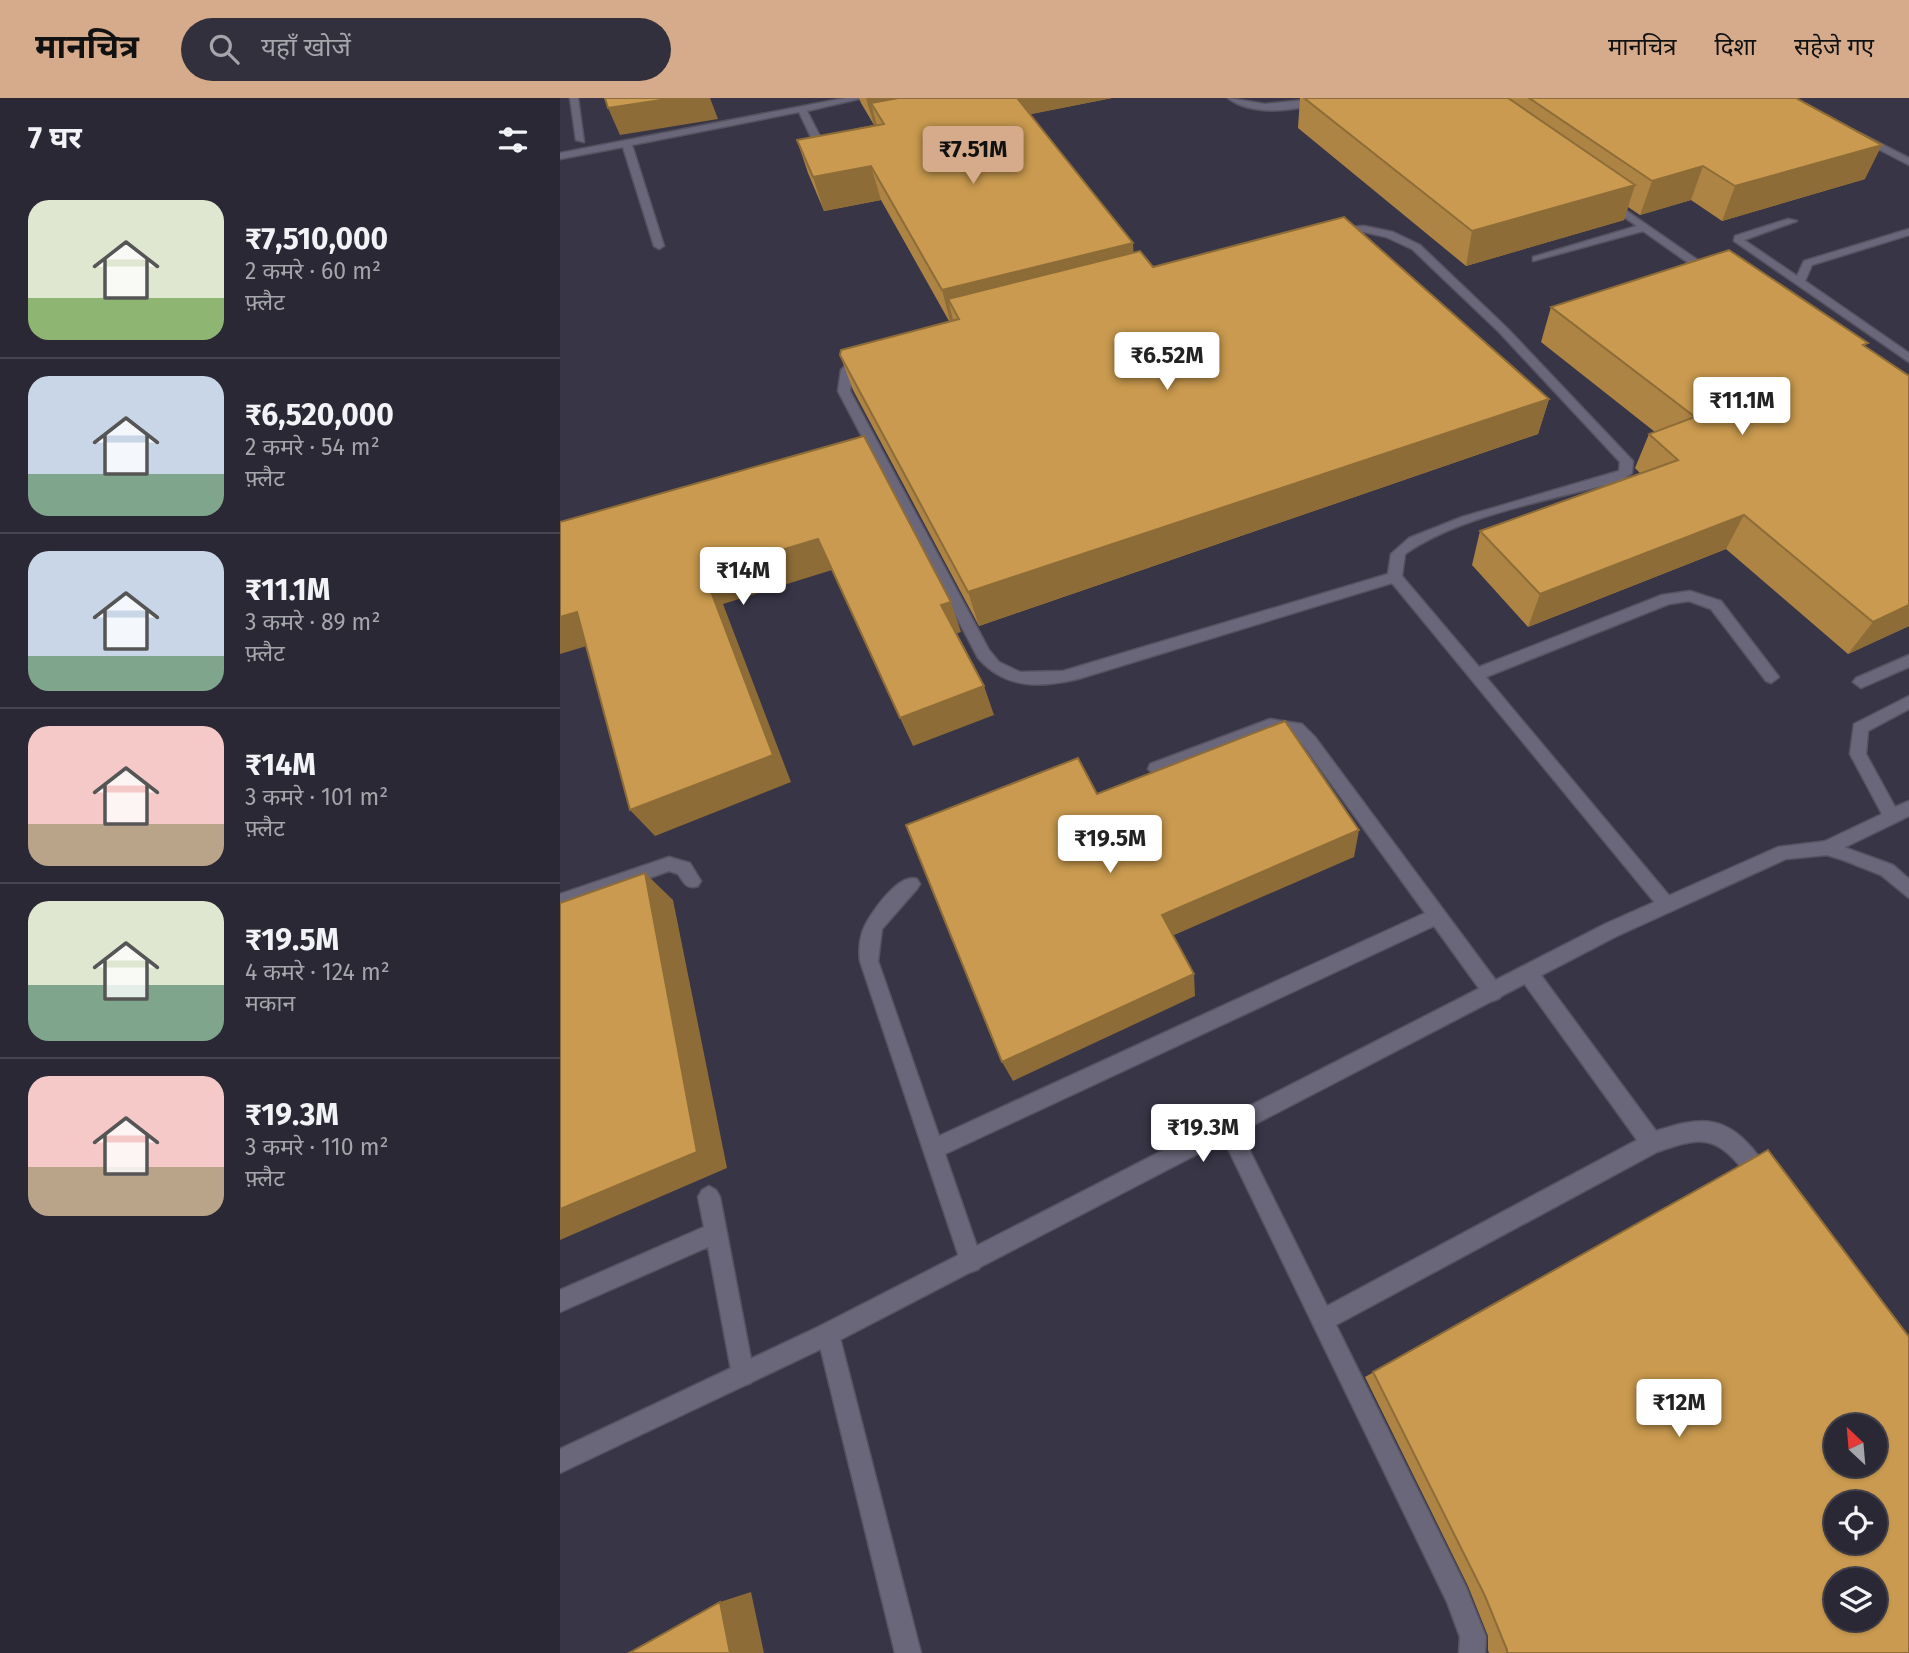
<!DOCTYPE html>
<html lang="hi">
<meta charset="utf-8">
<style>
:root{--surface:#2a2834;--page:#32303c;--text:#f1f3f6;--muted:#a5a6ac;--line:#46444f;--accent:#d6ab8b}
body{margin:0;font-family:"Fira Sans","Noto Sans Devanagari",sans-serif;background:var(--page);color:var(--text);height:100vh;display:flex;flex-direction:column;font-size:26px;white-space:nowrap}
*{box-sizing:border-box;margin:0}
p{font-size:23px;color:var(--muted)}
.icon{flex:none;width:38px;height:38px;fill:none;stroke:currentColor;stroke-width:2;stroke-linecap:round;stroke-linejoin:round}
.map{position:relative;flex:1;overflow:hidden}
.details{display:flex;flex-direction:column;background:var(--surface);width:560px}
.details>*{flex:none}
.needle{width:46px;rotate:334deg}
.tools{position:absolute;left:1264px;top:1316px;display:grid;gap:14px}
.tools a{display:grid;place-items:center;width:63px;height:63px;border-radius:50%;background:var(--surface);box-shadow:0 2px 5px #0004,0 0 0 2px var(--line);font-size:35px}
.price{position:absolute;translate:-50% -60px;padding:0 16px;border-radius:7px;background:#fff;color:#222;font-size:23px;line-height:46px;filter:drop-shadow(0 2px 4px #0008)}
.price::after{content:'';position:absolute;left:50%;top:42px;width:21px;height:16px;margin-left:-10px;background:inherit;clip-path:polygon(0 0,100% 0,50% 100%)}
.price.selected{background:var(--accent);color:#111}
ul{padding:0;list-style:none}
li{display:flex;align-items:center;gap:21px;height:175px;padding:0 28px}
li+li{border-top:2px solid var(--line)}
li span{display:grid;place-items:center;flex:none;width:196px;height:140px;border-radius:21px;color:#555}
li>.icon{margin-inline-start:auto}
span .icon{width:84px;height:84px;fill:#fffc;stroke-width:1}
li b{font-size:30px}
h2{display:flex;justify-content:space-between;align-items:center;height:84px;padding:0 28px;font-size:30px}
header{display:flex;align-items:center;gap:42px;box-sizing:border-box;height:98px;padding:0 35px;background:var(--accent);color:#111}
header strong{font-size:33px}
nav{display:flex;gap:38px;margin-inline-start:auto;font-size:24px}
.search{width:490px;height:63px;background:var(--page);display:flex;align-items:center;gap:18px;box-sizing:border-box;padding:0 24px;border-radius:38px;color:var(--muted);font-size:26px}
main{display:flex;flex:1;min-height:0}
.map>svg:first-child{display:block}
</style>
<header>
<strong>मानचित्र</strong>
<div class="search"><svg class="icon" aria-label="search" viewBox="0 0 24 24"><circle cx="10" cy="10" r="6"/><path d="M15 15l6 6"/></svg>यहाँ खोजें</div>
<nav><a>मानचित्र</a><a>दिशा</a><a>सहेजे गए</a></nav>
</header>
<main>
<section class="details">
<h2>7 घर<svg class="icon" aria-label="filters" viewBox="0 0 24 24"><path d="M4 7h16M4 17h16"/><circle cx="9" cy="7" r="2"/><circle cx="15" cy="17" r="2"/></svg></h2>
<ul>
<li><span style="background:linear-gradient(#dfe7d0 70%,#8fb573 0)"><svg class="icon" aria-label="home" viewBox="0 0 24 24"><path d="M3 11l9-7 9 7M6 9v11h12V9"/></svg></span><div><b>₹7,510,000</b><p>2 कमरे · 60 m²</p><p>फ़्लैट</p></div></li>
<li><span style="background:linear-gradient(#c9d6e8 70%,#7fa58c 0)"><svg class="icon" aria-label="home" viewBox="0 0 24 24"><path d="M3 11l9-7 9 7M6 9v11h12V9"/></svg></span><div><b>₹6,520,000</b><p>2 कमरे · 54 m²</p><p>फ़्लैट</p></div></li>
<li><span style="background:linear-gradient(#c9d6e8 75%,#7fa58c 0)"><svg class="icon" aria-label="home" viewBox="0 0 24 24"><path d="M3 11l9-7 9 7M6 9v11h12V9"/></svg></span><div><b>₹11.1M</b><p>3 कमरे · 89 m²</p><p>फ़्लैट</p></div></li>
<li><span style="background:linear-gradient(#f6c9c9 70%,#b9a48a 0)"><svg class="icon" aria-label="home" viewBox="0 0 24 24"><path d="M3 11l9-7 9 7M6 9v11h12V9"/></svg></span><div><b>₹14M</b><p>3 कमरे · 101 m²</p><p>फ़्लैट</p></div></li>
<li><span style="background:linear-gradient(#dfe7d0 60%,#7fa58c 0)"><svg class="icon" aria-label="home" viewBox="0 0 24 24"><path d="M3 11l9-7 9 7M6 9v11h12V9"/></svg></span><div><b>₹19.5M</b><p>4 कमरे · 124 m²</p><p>मकान</p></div></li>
<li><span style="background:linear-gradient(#f6c9c9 65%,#b9a48a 0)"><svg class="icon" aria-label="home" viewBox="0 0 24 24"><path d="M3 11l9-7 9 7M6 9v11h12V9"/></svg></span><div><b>₹19.3M</b><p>3 कमरे · 110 m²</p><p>फ़्लैट</p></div></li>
</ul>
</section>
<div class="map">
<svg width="1349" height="1555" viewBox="0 0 1349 1555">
<rect width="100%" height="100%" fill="#383546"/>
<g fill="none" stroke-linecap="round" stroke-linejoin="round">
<g stroke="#565361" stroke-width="3">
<path id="lane" d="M10,0H18L24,44L16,42Z
M285,0H303L247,13L270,58L265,61L260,58L239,14L72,47L104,148L99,151L94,148L63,49L0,61V55Z
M668,0L705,6L764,0C740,15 691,18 668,0Z
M1300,35L1349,60V67L1297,40L1295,38Z
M1048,100L1155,174V178H1147L1083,133L973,163V159L1077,128L1044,105V101Z
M1228,121L1237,123L1184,142L1237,178L1244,163L1349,131V137L1252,167L1245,183L1349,255V264L1174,143L1175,138Z
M804,128L833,134L860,147L947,230L1073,363L1072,375L1061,383C995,401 900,417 845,456L842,478L919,569L1102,497L1130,493L1161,503L1219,579L1211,585L1206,583L1151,511L1129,503L1109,506L926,579L1112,801L1115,806L1112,811L1106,814L1100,811L832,485L518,581C480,590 445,591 418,560L278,293L281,272L297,255H305V261L293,273L290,293L429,552L439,564L460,574L503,573L828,476L831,456L849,440L902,419L1059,373L1060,364L939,234L852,151L826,139L804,134L775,136L770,133L775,130Z
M1349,557V569L1301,590L1293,584L1296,580Z
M1349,598V611L1308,633L1306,656L1335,709L1349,703V718L1273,755H1261L1258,750L1261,745L1322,716L1290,656L1294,626Z
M710,621L742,626L755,639L940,888L942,894L940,900L933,903L926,900L874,828L385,1056L422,1163L419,1171L411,1174L403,1171L300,863C299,854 299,845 302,835C307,819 338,774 357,781L360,786L357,791L322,831L318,863L379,1038L865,815L743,647L732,636L711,633L596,678L588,671L590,666Z
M109,759L130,765L141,783L138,788C127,792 124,785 118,776L109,773L0,812V796Z
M968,867L975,869L1096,1033C1136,1020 1162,1015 1192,1050C1200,1060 1209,1070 1214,1082L1211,1089L1204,1092C1195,1089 1191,1081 1184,1073C1155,1036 1139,1039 1097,1054L776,1227L906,1489L926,1539L925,1555H899L900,1539L887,1504L658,1030L661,1023L668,1020L675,1023L767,1208L1077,1042L961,881L959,875L961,869Z
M149,1088L156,1092L160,1099L194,1277L191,1285L183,1288L175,1285L172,1277L148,1149L0,1214V1192L144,1129L138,1099L142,1092Z
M268,1225L276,1228L279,1236L361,1555H335L257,1236L260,1228Z"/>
</g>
<g stroke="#565361" stroke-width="3">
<path id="street" d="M1267,743L1333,767L1349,781V800L1321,777L1283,762L1267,757L1226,761L1057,838L276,1244L0,1375V1351L260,1228L1045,826L1218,749Z"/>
</g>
<use href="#lane" fill="#6b677b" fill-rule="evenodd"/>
<use href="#street" fill="#6b677b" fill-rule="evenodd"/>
</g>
<path fill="#ad8444" d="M299,0H552L470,16L573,155L593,169L989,301L978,336L419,528L293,292L280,257L389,223L321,102L264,113L248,75L237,42L314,27L301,5Z
M740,0H1236L1305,81L1162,123L1131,102L1080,117L1068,109L1064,122L906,168L738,30Z
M991,209L1306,249L1349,278V528L1288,556L1166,451L968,529L912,467L920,433L1081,376L1075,370L1089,336L1095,334L981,244Z
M1208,1052L1349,1555H929L928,1552V1538L908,1488L805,1279Z"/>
<path fill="#8d6c37" d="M114,0H150L158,21L60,37L48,10Z
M306,0H414L311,5L317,27H314Z
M449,0H552L452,20Z
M1322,47L1305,81L1162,123L1175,88Z
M311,68L321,102L264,113L253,79Z
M1143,68L1131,102L1080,117L1092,83Z
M1075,87L1064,122L906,168L912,133Z
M573,145L575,179L399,221L388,201L394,226L391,227L382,192Z
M989,301L978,336L419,528L408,494Z
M1184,417L1166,451L968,529L980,496Z
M258,441L272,472L163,506L231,684L95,738L70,712L144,475Z
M391,504L401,534L392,537L381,507Z
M1349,507V528L1288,556L1313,524Z
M17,514L40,544L0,556V519Z
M424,588L434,617L353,648L340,620Z
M799,732L794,759L605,841L602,817Z
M85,775L113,802L167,1070L0,1142V1111Z
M634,876L635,898L453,983L442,964Z
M191,1494L204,1555H170L160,1504Z"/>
<path fill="#c99a4f" stroke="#8d6c37" stroke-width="2" fill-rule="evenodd" d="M45,0H114L48,10Z
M338,0H457L573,145L382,192L311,68L253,79L237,42L324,26L311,5Z
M744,0H948L1075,87L912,133Z
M969,0H1236L1322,47L1175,88L1143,68L1092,83Z
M784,119L989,301L408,494L280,257L281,252L399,221L388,201L580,153L593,169Z
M1169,152L1308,245L1303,247L1349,278V507L1313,524L1184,417L980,496L920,433L1118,362L1089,336L1135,319L991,209Z
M304,338L391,504L381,507L424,588L340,620L258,441L144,475L213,657L70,712L17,514L0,519V424Z
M725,623L799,732L602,817L634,876L442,964L346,727L518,660L537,696Z
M85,775L137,1054L0,1111V805Z
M1208,1052L1349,1239V1555H947V1552L925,1498L813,1274ZM1276,1328H1314V1367H1276ZM1276,1405H1314V1444H1276ZM1276,1482H1314V1521H1276Z
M160,1504L170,1555H69Z"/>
</svg>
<div class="tools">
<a><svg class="needle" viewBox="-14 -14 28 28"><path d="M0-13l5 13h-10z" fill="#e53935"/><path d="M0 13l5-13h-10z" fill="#a5a6ac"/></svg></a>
<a><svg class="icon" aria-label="locate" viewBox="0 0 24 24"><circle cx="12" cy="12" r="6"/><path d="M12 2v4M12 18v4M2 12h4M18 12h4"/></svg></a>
<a><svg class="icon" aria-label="layers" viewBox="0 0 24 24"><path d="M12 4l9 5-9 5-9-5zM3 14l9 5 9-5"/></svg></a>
</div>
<b class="price selected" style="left:413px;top:88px">₹7.51M</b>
<b class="price" style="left:607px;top:294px">₹6.52M</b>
<b class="price" style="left:1182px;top:339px">₹11.1M</b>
<b class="price" style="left:183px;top:509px">₹14M</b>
<b class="price" style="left:550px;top:777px">₹19.5M</b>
<b class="price" style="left:643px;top:1066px">₹19.3M</b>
<b class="price" style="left:1119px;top:1341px">₹12M</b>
</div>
</main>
